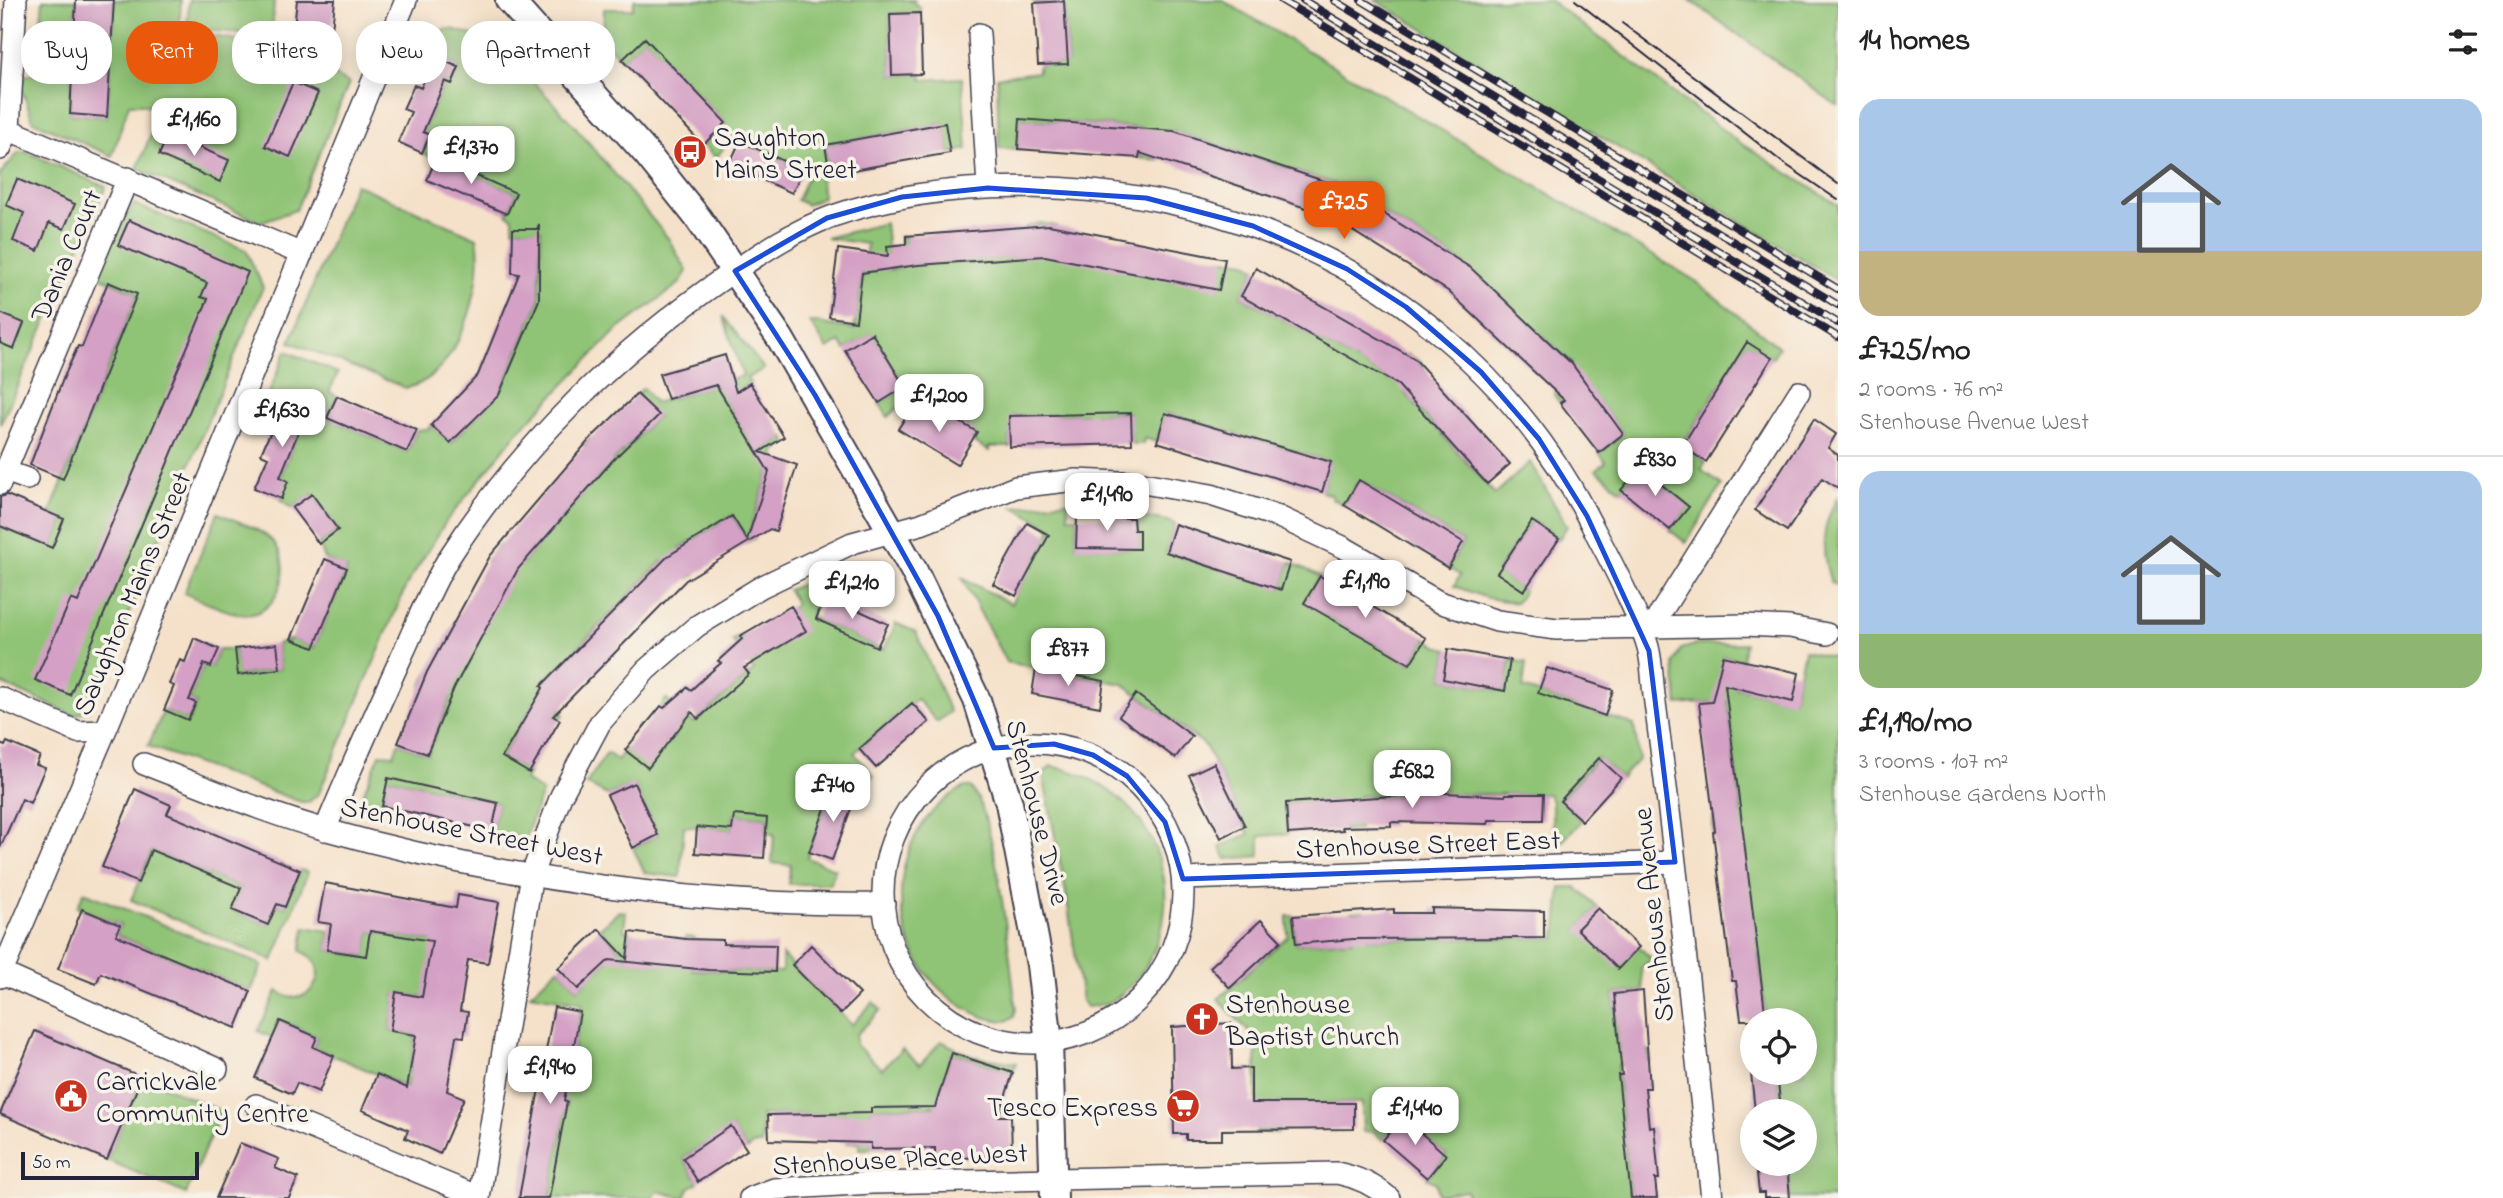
<!DOCTYPE html>
<meta charset="utf-8">
<style>
:root{--surface:#fff;--page:#f2f2f2;--text:#222;--muted:#767676;--line:#e0e0e0;--accent:#ea580c}
body{margin:0;font-family:"Indie Flower",sans-serif;background:var(--page);color:var(--text);height:100vh;display:flex;flex-direction:column;font-size:26px;white-space:nowrap}
*{box-sizing:border-box;margin:0}
p{font-size:23px;color:var(--muted)}
.icon{flex:none;width:38px;height:38px;fill:none;stroke:currentColor;stroke-width:2;stroke-linecap:round;stroke-linejoin:round}
.map{position:relative;flex:1;overflow:hidden}
.panel{display:flex;flex-direction:column;background:var(--surface);width:665px}
.panel>*{flex:none}
.guide{position:absolute;left:21px;top:21px;width:665px;height:63px;display:flex;gap:14px}
.controls{position:absolute;left:1740px;top:1008px;display:grid;gap:14px}
.controls a{display:grid;place-items:center;width:77px;height:77px;border-radius:50%;background:var(--surface);box-shadow:0 4px 18px #0003;font-size:35px}
.scale{position:absolute;left:21px;bottom:18px;width:178px;box-sizing:border-box;padding-left:7px;border:4px solid #22223b;border-top:0;font-size:19px;line-height:24px;white-space:nowrap;color:#22223b;-webkit-text-stroke:5px #f7f3e8;paint-order:stroke}
.price{position:absolute;translate:-50% -60px;padding:0 16px;border-radius:14px;background:#fff;color:#222;font-size:23px;line-height:46px;filter:drop-shadow(0 2px 4px #0008)}
.price::after{content:'';position:absolute;left:50%;top:42px;width:21px;height:16px;margin-left:-10px;background:inherit;clip-path:polygon(0 0,100% 0,50% 100%)}
.price.on{background:var(--accent);color:#fff}
ul{padding:0;list-style:none}
li{display:grid;align-content:center;gap:14px;height:371px;padding:0 21px}
li+li{border-top:2px solid var(--line)}
li span{display:grid;place-items:center;height:217px;border-radius:21px;color:#555}
li>.icon{margin-inline-start:auto}
span .icon{width:126px;height:126px;fill:#fffc;stroke-width:1}
li b{font-size:30px}
h2{display:flex;justify-content:space-between;align-items:center;height:84px;padding:0 21px;font-size:30px}
.pill{padding:0 24px;border-radius:28px;background:var(--surface);box-shadow:0 4px 18px #0003;font-size:24px;line-height:63px}
.pill.on{background:var(--accent);color:#fff}
main{display:flex;flex:1;min-height:0}
.map>svg:first-child{display:block}
</style>
<main>
<div class="map">
<svg width="1838" height="1198" viewBox="0 0 1838 1198">
<rect width="100%" height="100%" fill="#f7f3e8"/>
<filter id="ink" filterUnits="userSpaceOnUse"><feTurbulence type="fractalNoise" baseFrequency=".0143" numOctaves="2"/><feDisplacementMap in="SourceGraphic" scale="14" xChannelSelector="R" yChannelSelector="G"/><feConvolveMatrix kernelMatrix="1 2 1 2 8 2 1 2 1" color-interpolation-filters="sRGB"/></filter>
<filter id="wash" filterUnits="userSpaceOnUse"><feTurbulence type="fractalNoise" baseFrequency=".00686" numOctaves="4" result="noise"/><feDisplacementMap in="SourceGraphic" scale="28" xChannelSelector="R" yChannelSelector="G"/><feGaussianBlur stdDeviation="1.57" result="paint"/><feColorMatrix in="noise" values="0 0 0 0 0 0 0 0 0 0 0 0 0 0 0 0 0 1.4 0 .05"/><feComposite in="paint" operator="in"/></filter>
<g filter="url(#wash)">
<rect width="100%" height="100%" fill="#f5e1c9"/>
<path fill="#8fc374" stroke="#587258" stroke-width="2" d="M43,0H76L70,114L107,117L114,0H181L179,31L277,46L349,83L296,210L260,222L137,169L160,111L143,104H129L112,156L33,121L21,87L26,75H36Z
M189,0H274L272,36L187,28Z
M634,0H916L911,1L920,7V13L890,14L892,75L922,74V80L962,78L967,149L950,153L944,123L825,145L830,175L820,177L823,197L807,205L797,200L809,173L732,137L716,158L703,145L726,123L645,39L622,60L603,40L604,9H633Z
M1034,0H1222L1691,278L1779,347L1772,358L1747,343L1682,445L1706,462L1701,470L1722,485L1686,543L1670,530L1688,507L1640,468L1621,490L1596,470L1606,462L1599,453L1623,434L1585,384L1560,403L1554,395L1572,363L1463,263L1359,198L1342,225L1325,215L1335,184L1171,130L1160,160L1139,158L1141,128L1021,119L1018,149L999,148L997,77L1038,72V65L1068,63L1064,2L1034,3Z
M1375,0H1549L1739,142L1838,205V281Z
M1690,0H1838V106L1705,11Z
M452,29L479,37L508,55L574,125L668,238L687,271L680,283L616,331L517,433L447,520L406,586L319,793L309,802H301L148,746L164,710L189,720L196,703L189,700L204,664L211,667L219,649H235L239,675L280,669L277,644L292,639L314,648L347,569L325,559L319,544L338,530L312,494L292,508L281,499L280,477L300,428L309,431L316,413L269,393L286,351L338,373L329,392L337,396L327,418L407,452L417,430L428,429L431,425L451,443L501,391L539,300L541,230L513,229V218L507,214L516,193L422,153L430,136L423,132L445,81L452,83L459,67L434,57L429,32Z
M19,152H27L106,187L0,425V174Z
M355,184L477,238C486,284 458,379 406,388L290,342Z
M134,204L246,250L263,287L89,710L74,715L0,683V526L52,547L64,519L50,513L137,294L93,273L102,253Z
M885,223L890,270L902,268L900,236H906L908,265L1030,256L1028,226L1040,223L1056,226L1050,256L1225,259L1246,262L1256,268L1241,296L1391,381L1407,354L1419,361L1427,373L1405,393L1495,494L1530,462L1567,526L1559,539L1532,521L1497,572L1524,591L1516,603L1487,598L1454,586L1460,575L1448,568L1463,542L1359,480L1344,505L1331,498L1332,495L1322,492L1330,462L1166,413L1157,442L1144,438L1143,444H1132L1130,413L1010,416V447H989V451L972,441L976,432L947,414L941,423L904,401L888,417L879,403L905,387L872,334L845,350L840,342L827,349L810,322L854,329L867,244L826,238Z
M723,316L764,369L747,378L750,383L725,399L758,453L784,437L787,443L776,450L774,457L750,530L755,538L748,542L732,516L680,548L696,574L689,578L662,561L541,685L562,707L559,710L564,714L560,720L533,704L502,756L529,773L525,780L542,792L525,839L492,831L498,803L389,778L382,806L360,801L380,754L394,755L398,743L428,754L450,697L422,685L426,675L514,576L487,561L500,544L522,564L602,472L584,445L590,439L613,461L658,416L637,394L643,388L655,403L743,376Z
M1838,496V586L1831,583C1820,550 1821,527 1838,496Z
M1068,501V517H1077L1076,547L1138,549L1139,518L1160,519L1175,524L1166,552L1281,589L1290,562L1320,576L1305,603L1410,664L1426,638L1437,646L1448,649L1443,679L1504,691L1510,660L1526,663L1523,688L1634,725L1639,759L1621,778L1598,758L1560,800L1582,821L1559,845H1553L1552,802L1548,794H1445V790L1434,791V785L1409,786V795L1359,796V829L1343,830L1340,800L1286,803L1288,834L1260,836V856L1226,859L1220,847L1249,834L1205,745L1123,684L1006,662L962,578L1011,604L1052,528L1014,507Z
M218,513C236,521 262,528 275,544C294,569 277,620 240,614C222,611 201,600 184,593Z
M807,582L822,589L810,616L877,647L884,650L896,623L916,632L950,712L937,722L917,699L854,753L874,776L863,786L838,771L807,858L835,869L830,884H788L791,865L772,863L774,834L766,833L767,818L734,815L732,830L684,826L680,877L645,873L633,848L658,835L634,784L607,795L586,784L607,753L617,760L625,750L683,724L661,706L666,699L694,723L754,670L732,640L740,636L756,661L796,603L788,590Z
M1745,643L1742,660L1723,656L1736,688L1793,701L1804,651L1838,658V1198H1790L1787,1164H1804V1111H1781L1777,1073H1804V1020H1766L1758,953L1729,956L1727,944L1755,941L1740,828L1713,832V817L1741,813L1727,701L1678,705L1674,663L1681,649L1695,645Z
M1051,766C1149,784 1200,893 1139,976C1124,995 1110,1006 1086,1007L1082,1001L1066,893L1043,774Z
M965,787L971,788C997,816 1010,965 1016,1009L1014,1016L1007,1021C988,1021 968,1011 953,1000C881,948 883,829 965,787Z
M152,850L241,888L232,910L268,925L277,904L285,907L300,870L308,872L273,961L131,900Z
M1561,887H1576L1598,908L1578,929L1639,947L1652,959L1641,968L1643,991L1614,994L1620,1052L1649,1050L1650,1061L1617,1065L1631,1198H1468L1466,1190L1438,1195L1436,1183L1427,1178L1446,1155L1403,1118L1383,1140L1373,1131L1363,1132L1362,1103H1278V1133L1257,1132L1256,1039L1218,999L1288,936L1287,916H1293L1296,944L1353,940L1351,912L1364,911L1365,939L1556,938Z
M84,892L262,965L251,991L116,935L120,925L77,907Z
M619,911L626,912L624,931L630,932L627,961L683,967L686,937L695,938L693,970L782,972V955L852,1025L873,1002L881,1010L856,1035V1045L882,1069L902,1049L920,1065L941,1041L971,1056L1016,1063L1013,1073L952,1053L940,1090L964,1098L952,1106L871,1108V1149H859V1143H846L845,1114L761,1115V1145H752L747,1150L731,1127L683,1158L698,1182L689,1188L685,1198L657,1191L654,1198H549L567,1102L539,1096L566,1090L582,1003L530,994L558,968L578,989L619,950L599,929Z
M305,927L330,931L327,950L365,956L370,931L450,944L422,997L396,993L390,1031L416,1035L407,1087L313,1047L317,1037L281,1021L273,1038L258,1031L277,991C311,1014 336,965 301,951Z
M142,1077L221,1111L186,1194L107,1160Z"/>
<g id="blocks">
<path fill="#d4a0c5" d="M76,0H114L107,117L70,114Z
M297,0H335L330,50L292,46Z
M1064,1L1068,64L1038,65L1034,3Z
M920,13L922,74L892,75L890,14Z
M645,38L726,123L703,145L622,60Z
M434,57L459,67L452,84L445,81L423,132L430,135L422,153L398,142L411,112L403,109L414,85L421,88Z
M293,82L318,93L290,157L265,146Z
M1020,119L1174,131L1339,186L1471,268L1572,364L1623,434L1599,453L1560,403L1564,400L1448,291L1327,215L1140,153L1139,158L1018,149Z
M945,123L950,153L830,174L825,145Z
M168,134L229,160L220,182L159,155Z
M740,141L803,170L792,193L729,165Z
M436,158L516,193L507,214L427,180Z
M17,179L75,204L64,229L49,223L38,251L13,241L24,213L6,205Z
M129,220L248,272L70,695L35,680L71,599L78,602L208,299L201,297L207,283L118,245Z
M539,224V300L499,395L450,443L431,425L478,375L519,274L512,273L513,229H537Z
M1049,225L1225,259L1219,290L1045,256L918,265L862,273L856,321L829,317L838,249L888,256L887,246L906,244V236Z
M1256,268L1415,359L1510,464L1487,484L1398,385L1241,296Z
M108,282L137,294L63,479L30,465L63,379L78,346L82,347Z
M0,313L24,323L14,349L0,343Z
M872,333L905,387L879,403L845,350Z
M1747,342L1772,358L1706,462L1682,446Z
M725,355L736,392L750,383L784,437L760,452L797,465L776,531L770,529L686,580L553,716L560,720L529,773L502,757L543,688L541,686L668,556L732,516L747,540L769,472L716,385L668,399L659,374Z
M637,394L659,415L613,460L518,569L454,688L427,754L398,743L427,672L490,556L590,439Z
M337,396L417,430L407,452L327,418Z
M290,402L316,413L308,431L300,428L280,477L288,481L281,499L254,488L268,457L261,454L266,442L271,431L277,433Z
M913,406L941,423L946,414L977,432L957,465L898,429Z
M1131,413L1132,444L1010,447L1009,416Z
M1165,413L1331,462L1322,492L1157,442Z
M1814,419L1836,434L1828,448L1838,455V488L1822,478L1787,531L1755,510Z
M1640,467L1689,507L1670,530L1621,490Z
M1359,480L1463,542L1448,568L1344,505Z
M312,494L338,530L319,544L292,508Z
M7,495L64,519L52,548L0,526V497Z
M1077,517L1133,518L1134,530H1139V549L1076,548Z
M1532,521L1559,539L1524,591L1497,573Z
M1027,523L1049,535L1016,596L993,584Z
M1175,524L1290,562L1281,590L1166,552Z
M325,559L347,568L314,648L291,639Z
M1320,576L1426,638L1410,664L1304,603Z
M826,595L888,624L877,647L816,619Z
M791,606L806,631L744,668L749,674L698,719L692,712L648,768L625,750L661,706L664,708L688,687L691,690L706,676L721,663L718,661L742,639L740,636Z
M194,638L219,649L211,667L204,664L197,682L189,700L196,703L188,720L164,710L174,686L169,684L180,660L185,662Z
M277,644L280,669L238,675L235,649Z
M1448,649L1510,660L1505,691L1443,679Z
M1723,656L1799,673L1793,702L1725,685L1766,1020H1741L1736,981H1732L1713,832L1715,831L1699,703L1712,702Z
M1036,668L1104,681L1100,707L1032,694Z
M1547,668L1613,690L1605,716L1538,693Z
M1136,694L1192,736L1175,758L1119,716Z
M912,703L929,722L876,768L859,749Z
M7,742L40,756L36,765L45,768L30,803L22,799L0,848V744L5,746Z
M1599,758L1621,778L1582,821L1560,801Z
M1214,763L1245,826L1221,838L1189,775Z
M388,778L498,803L492,831L382,806Z
M634,783L658,835L633,848L607,795Z
M1434,785V791L1445,790V793L1505,796L1506,794H1544L1543,820H1489L1488,824L1391,822V826L1342,827L1343,830L1288,834L1286,803L1409,795L1408,786Z
M833,787L856,795L832,860L809,852Z
M135,789L171,805L167,814L300,870L285,907L277,904L268,925L232,910L241,888L151,850L138,883L102,867Z
M734,815L767,818L764,858L695,853L697,827L732,830Z
M325,883L456,908L458,895L499,902L488,963L468,960L460,1011L468,1012L464,1037L456,1036L447,1091L464,1098L440,1154L405,1138L408,1130L362,1110L377,1074L407,1088L416,1035L390,1031L396,992L422,997L432,941L370,931L366,956L327,950L331,924L318,922Z
M1432,908L1544,911V938L1353,939L1296,944L1293,916L1394,909V913H1432Z
M1598,908L1639,947L1618,969L1577,929Z
M82,909L120,925L116,935L251,991L236,1028L101,973L96,984L58,969Z
M1261,920L1281,941L1230,988L1210,967Z
M599,929L627,959L630,932L686,939L723,940V944L776,945L775,972L708,970L609,960L578,989L558,968Z
M811,945L860,994L840,1014L792,965Z
M1643,991L1650,1088H1645L1649,1127L1654,1126L1659,1179H1655L1657,1198H1631L1618,1075H1622L1614,994Z
M554,1007L580,1012L564,1101L567,1102L549,1198H519Z
M280,1021L317,1037L313,1047L334,1056L319,1092L297,1083L292,1094L255,1078Z
M1231,1023L1232,1069L1251,1068V1103H1354V1129L1222,1130V1140H1186V1134H1174L1172,1027Z
M35,1031L142,1077L107,1160L0,1114Z
M952,1053L1013,1073L999,1116H1011L1012,1156L935,1159V1148L871,1149V1143L769,1140L768,1115L871,1113V1108L935,1107Z
M1751,1073H1777L1781,1111H1755Z
M1403,1117L1446,1155L1427,1178L1383,1140Z
M731,1126L747,1150L698,1182L683,1158Z
M240,1143L279,1159L275,1168L298,1178L289,1198H216Z
M1756,1164H1787L1790,1198H1764V1193H1759Z"/>
</g>
</g>
<g filter="url(#ink)">
<use href="#blocks" fill-opacity="0" stroke="#423f50" stroke-width="2"/>
<g fill="none" stroke-linecap="round" stroke-linejoin="round">
<g stroke="#423f50" stroke-width="24">
<path id="minor" d="M979,34L988,188
M0,126L302,254
M0,149L9,129L16,0
M5,471L27,479
M0,484L128,178
M1653,625L1799,392
M0,698L78,732L103,731
M883 893a150 150 0 1 1 300 0a150 150 0 1 1-300 0Z
M144,764C203,786 262,812 323,829C497,878 703,907 884,904
M325,830C350,770 376,712 403,653C418,621 431,586 450,556C521,445 620,349 728,275C761,253 795,230 833,216C954,173 1116,181 1236,221C1386,270 1514,376 1587,516C1607,554 1636,607 1648,647C1652,662 1652,679 1654,695C1659,731 1663,767 1668,803C1684,934 1697,1066 1712,1198
M1183,879L1675,862
M2,973L217,1069
M0,977L109,722L406,0
M256,1105L479,1197
M479,1198L532,874L561,796L600,723L646,670L697,626L761,587L852,543L921,524L1016,487L1076,480L1143,483L1211,495L1279,517L1343,547L1439,602L1497,621L1557,629L1745,625L1790,627L1827,634
M750,1198L774,1189L872,1183L1337,1173C1357,1177 1373,1184 1389,1198"/>
</g>
<g stroke="#423f50" stroke-width="30">
<path id="tertiary" d="M509,0L646,153L698,218L780,338L913,569L977,700L1009,803L1040,965L1049,1043L1054,1198"/>
</g>
<use href="#minor" stroke="#fff" stroke-width="21"/>
<use href="#tertiary" stroke="#fff" stroke-width="26"/>
<path stroke="#22223b" stroke-width="2" d="M1575,0L1782,162L1838,200
M1622,23L1838,184"/>
<g stroke="#22223b" stroke-width="8">
<path id="rail" d="M1281,0L1838,337
M1303,0L1838,323
M1334,0L1838,305
M1361,0L1838,289"/>
</g>
<use href="#rail" stroke="#f7f3e8" stroke-width="5" stroke-dasharray="16" stroke-linecap="butt"/>
</g>
</g>
<path fill="none" stroke="#1d4ed8" stroke-width="5" stroke-linejoin="round" d="M988,188L1146,198L1253,226L1347,269L1406,307L1481,372L1539,439L1587,516L1649,651L1675,862L1183,879L1165,822L1127,776L1093,755L1054,744L994,748L938,616L815,395L735,271L827,218L902,197Z"/>
<defs>
<g id="bus-disc" transform="scale(1.75)"><circle r="9.5" fill="#c8321e" stroke="#f7f3e8"/><path d="M-5-6H5V4H4V6H2V4H-2V6H-4V4H-5ZM-3.5-4V0h7V-4ZM-3.5 1.2v1.5H-2V1.2ZM2 1.2v1.5H3.5V1.2Z" fill="#fff"/></g>
<g id="church-disc" transform="scale(1.75)"><circle r="9.5" fill="#c8321e" stroke="#f7f3e8"/><path d="M-1.2-6h2.4v3.5h3.3v2.4h-3.3V6h-2.4V-.1h-3.3v-2.4h3.3Z" fill="#fff"/></g>
<g id="civic-disc" transform="scale(1.75)"><circle r="9.5" fill="#c8321e" stroke="#f7f3e8"/><path d="M-.6-6.5H3V-4.5H.6V-3L4-1V1h2V6H-6V1h2V-1L-.6-3ZM-1.2 2.5V6h2.4V2.5Z" fill="#fff"/></g>
<g id="supermarket-disc" transform="scale(1.75)"><circle r="9.5" fill="#c8321e" stroke="#f7f3e8"/><path d="M-6-5.5h2.5l.6 2H6L4.5 2H-2.5L-4.4-4H-6ZM-1.5 3.2a1.3 1.3 0 1 0 .1 0ZM3 3.2a1.3 1.3 0 1 0 .1 0Z" fill="#fff"/></g>
</defs>
<g fill-rule="evenodd">
<use href="#bus-disc" x="690" y="152"/>
<use href="#church-disc" x="1202" y="1019"/>
<use href="#civic-disc" x="71" y="1096"/>
<use href="#supermarket-disc" x="1183" y="1106"/>
</g>
<g text-anchor="middle" stroke-width="7" stroke-linejoin="round" paint-order="stroke">
<g font-size="28" fill="#22223b" stroke="#f7f3e8" text-anchor="start">
<text x="714" y="146">Saughton<tspan x="714" dy="32">Mains Street</tspan></text>
<text x="1226" y="1013">Stenhouse<tspan x="1226" dy="32">Baptist Church</tspan></text>
<text x="96" y="1090">Carrickvale<tspan x="96" dy="32">Community Centre</tspan></text>
<text x="1158" y="1116" text-anchor="end">Tesco Express</text>
</g>
<g font-size="28" fill="#22223b" stroke="#f7f3e8">
<text transform="translate(65 255) rotate(-67)" y="10">Dania Court</text>
<text transform="translate(131 593) rotate(-67)" y="10">Saughton Mains Street</text>
<text transform="translate(1039 812) rotate(76)" y="10">Stenhouse Drive</text>
<text transform="translate(472 830) rotate(11)" y="10">Stenhouse Street West</text>
<text transform="translate(1428 843) rotate(-2)" y="10">Stenhouse Street East</text>
<text transform="translate(1652 915) rotate(-96)" y="10">Stenhouse Avenue</text>
<text transform="translate(900 1158) rotate(-3)" y="10">Stenhouse Place West</text>
</g>
</g>
</svg>
<div class="controls">
<a><svg class="icon" aria-label="locate" viewBox="0 0 24 24"><circle cx="12" cy="12" r="6"/><path d="M12 2v4M12 18v4M2 12h4M18 12h4"/></svg></a>
<a><svg class="icon" aria-label="layers" viewBox="0 0 24 24"><path d="M12 4l9 5-9 5-9-5zM3 14l9 5 9-5"/></svg></a>
</div>
<div class="scale">50 m</div>
<b class="price" style="left:194px;top:158px">£1,160</b>
<b class="price" style="left:471px;top:186px">£1,370</b>
<b class="price on" style="left:1344px;top:241px">£725</b>
<b class="price" style="left:939px;top:434px">£1,200</b>
<b class="price" style="left:282px;top:449px">£1,630</b>
<b class="price" style="left:1655px;top:498px">£830</b>
<b class="price" style="left:1107px;top:533px">£1,490</b>
<b class="price" style="left:1365px;top:620px">£1,190</b>
<b class="price" style="left:852px;top:621px">£1,210</b>
<b class="price" style="left:1068px;top:688px">£877</b>
<b class="price" style="left:1412px;top:810px">£682</b>
<b class="price" style="left:833px;top:824px">£740</b>
<b class="price" style="left:550px;top:1106px">£1,940</b>
<b class="price" style="left:1415px;top:1147px">£1,440</b>
<div class="guide">
<a class="pill">Buy</a>
<a class="pill on">Rent</a>
<a class="pill">Filters</a>
<a class="pill">New</a>
<a class="pill">Apartment</a>
</div>
</div>
<section class="panel">
<h2>14 homes<svg class="icon" aria-label="filters" viewBox="0 0 24 24"><path d="M4 7h16M4 17h16"/><circle cx="9" cy="7" r="2"/><circle cx="15" cy="17" r="2"/></svg></h2>
<ul>
<li><span style="background:linear-gradient(#a9c7e8 70%,#c2b280 0)"><svg class="icon" aria-label="home" viewBox="0 0 24 24"><path d="M3 11l9-7 9 7M6 9v11h12V9"/></svg></span><div><b>£725/mo</b><p>2 rooms · 76 m²</p><p>Stenhouse Avenue West</p></div></li>
<li><span style="background:linear-gradient(#a9c7e8 75%,#8fb573 0)"><svg class="icon" aria-label="home" viewBox="0 0 24 24"><path d="M3 11l9-7 9 7M6 9v11h12V9"/></svg></span><div><b>£1,190/mo</b><p>3 rooms · 107 m²</p><p>Stenhouse Gardens North</p></div></li>
</ul>
</section>
</main>
